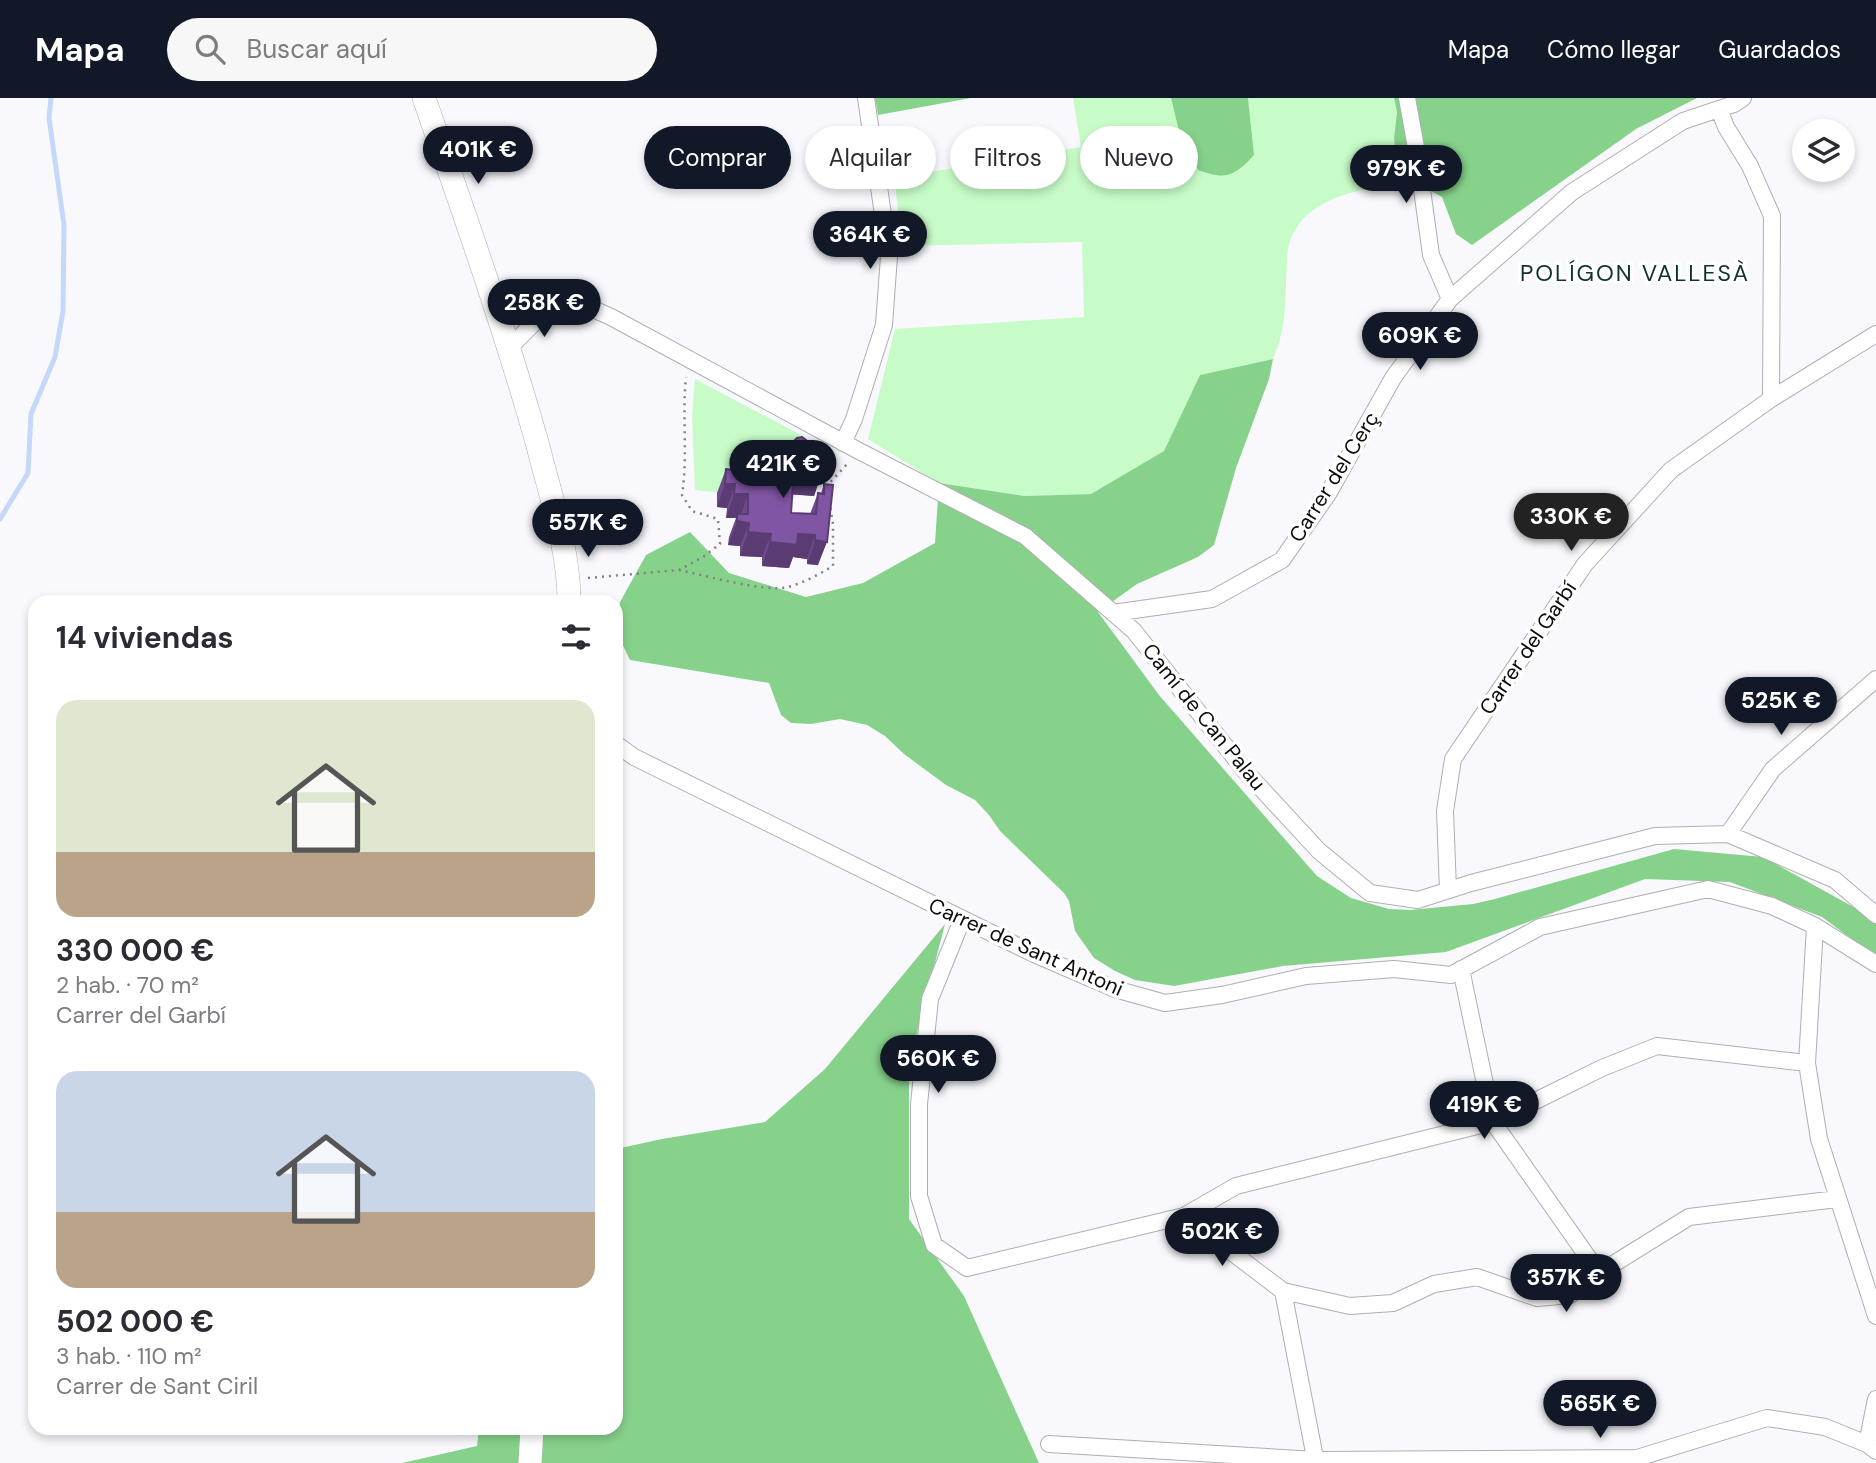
<!DOCTYPE html>
<html lang="es">
<meta charset="utf-8">
<style>
:root{--surface:#fff;--page:#f7f7f7;--text:#2b2b33;--muted:#7c7c81;--accent:#111827}
body{margin:0;font-family:"DM Sans",sans-serif;background:var(--page);color:var(--text);height:100vh;display:flex;flex-direction:column;font-size:26px;white-space:nowrap}
*{box-sizing:border-box;margin:0}
p{font-size:23px;color:var(--muted)}
.icon{flex:none;width:38px;height:38px;fill:none;stroke:currentColor;stroke-width:2;stroke-linecap:round;stroke-linejoin:round}
.map{position:relative;flex:1;overflow:hidden}
.details{position:absolute;left:28px;top:497px;width:595px;height:840px;display:flex;flex-direction:column;background:var(--surface);border-radius:21px;box-shadow:0 4px 10px #0003}
.details>*{flex:none}
.guide{position:absolute;left:644px;top:28px;width:665px;height:63px;display:flex;gap:14px}
.buttons{position:absolute;left:1792px;top:21px;display:grid;gap:14px}
.buttons a{display:grid;place-items:center;width:63px;height:63px;border-radius:50%;background:var(--surface);box-shadow:0 4px 10px #0003;font-size:35px}
.price{position:absolute;translate:-50% -60px;padding:0 16px;border-radius:24px;background:var(--accent);color:#fff;font-size:23px;line-height:46px;filter:drop-shadow(0 2px 4px #0008)}
.price::after{content:'';position:absolute;left:50%;top:42px;width:21px;height:16px;margin-left:-10px;background:inherit;clip-path:polygon(0 0,100% 0,50% 100%)}
.price.on{background:#222;color:#fff}
ul{padding:0;list-style:none}
li{display:grid;align-content:center;gap:14px;height:371px;padding:0 28px}
li span{display:grid;place-items:center;height:217px;border-radius:21px;color:#555}
li>.icon{margin-inline-start:auto}
span .icon{width:126px;height:126px;fill:#fffc;stroke-width:1}
li b{font-size:30px}
h2{display:flex;justify-content:space-between;align-items:center;height:84px;padding:0 28px;font-size:30px}
.chip{padding:0 24px;border-radius:32px;background:var(--surface);box-shadow:0 4px 10px #0003;font-size:24px;line-height:63px}
.chip.on{background:var(--accent);color:#fff}
header{display:flex;align-items:center;gap:42px;box-sizing:border-box;height:98px;padding:0 35px;background:var(--accent);color:#fff}
header strong{font-size:33px}
nav{display:flex;gap:38px;margin-inline-start:auto;font-size:24px}
.search{width:490px;height:63px;background:var(--page);display:flex;align-items:center;gap:18px;box-sizing:border-box;padding:0 24px;border-radius:38px;color:var(--muted);font-size:26px}
.map>svg:first-child{display:block}
</style>
<header>
<strong>Mapa</strong>
<div class="search"><svg class="icon" aria-label="search" viewBox="0 0 24 24"><circle cx="10" cy="10" r="6"/><path d="M15 15l6 6"/></svg>Buscar aquí</div>
<nav><a>Mapa</a><a>Cómo llegar</a><a>Guardados</a></nav>
</header>
<div class="map">
<svg width="1876" height="1365" viewBox="0 0 1876 1365">
<rect width="100%" height="100%" fill="#f9f9fd"/>
<path fill="#c7fcc8" d="M1073,0H1171L1178,29L1197,72L1254,57L1248,0H1394L1397,14L1394,40L1398,87C1353,90 1290,105 1287,160C1285,196 1288,228 1273,261L1200,277L1164,353L1091,396L1025,398L939,385L868,341L895,231L1084,219L1082,144L903,148L894,80L1081,49Z
M695,281L803,338L824,375L798,366L782,369L743,363L741,397L695,392L692,318Z"/>
<path fill="#87d28b" d="M875,0H971L878,17Z
M1171,0H1248L1254,57C1234,79 1225,82 1198,72L1178,29Z
M1394,0H1697L1636,31L1472,147L1456,136L1442,99L1422,88L1398,87L1394,40L1397,14Z
M1273,261L1269,281L1236,370L1214,447L1198,459L1137,486L1098,514L1159,597L1317,778L1351,800L1389,811L1410,812L1473,806L1495,801L1674,751L1763,759L1857,811L1876,826V859L1822,819L1730,784L1645,781L1446,854L1283,868L1174,888L1135,882L1115,873L1094,860L1075,833L1069,803L1064,795L1000,733L989,717L975,702L946,687L904,656L885,638L867,627L840,621L811,626L791,625L781,617L769,585L630,562L617,535L620,504L646,457L690,434L729,475L806,499L863,485L935,445L939,385L1025,398L1091,396L1164,353L1200,277Z
M945,826L909,965V1121L964,1198L1039,1365H402L477,1348L479,1330H616V1051L662,1041L765,1024L825,971Z"/>
<g fill="none" stroke-linecap="round" stroke-linejoin="round">
<path stroke="#c5d8f9" stroke-width="5" d="M0,421L28,375L31,316L55,259L63,213L64,127L49,20L51,0"/>
<g stroke="#afaeb2" stroke-width="18">
<path id="minor" d="M1407,0L1417,55L1431,157L1450,201
M1719,11L1726,29L1750,68L1772,118L1771,301
M489,191L524,208L584,207L611,219L859,353L1025,438L1134,533L1246,674L1319,753L1370,795L1418,802L1471,785L1655,738L1728,736L1835,782L1876,817
M509,250L535,224L557,207
M843,345L854,321L884,227L889,158L866,0
M1113,515L1212,501L1282,462L1328,396L1393,280L1450,201L1572,94L1683,23L1734,6L1743,0
M616,646L634,659L1034,856L1115,891L1165,905L1222,897L1306,878L1394,871L1451,877L1540,829L1708,791L1772,808L1815,828L1876,866
M1728,736L1773,671L1876,581
M1448,792L1445,713L1453,661L1585,466L1671,372L1771,301L1876,236
M962,822L930,901L919,1006V1098L934,1147L967,1170L1184,1118L1236,1088L1493,1024L1602,970L1657,948L1807,965
M1815,828L1807,965L1819,1041L1876,1218
M1461,871L1493,1024L1599,1175
M1184,1118L1283,1193L1350,1208L1393,1205L1434,1186L1477,1179L1537,1200L1570,1197L1599,1175L1689,1119L1837,1101
M1283,1193L1316,1365
M1876,1301L1867,1346L1876,1353
M1049,1346L1316,1362L1637,1360L1767,1320L1825,1329L1867,1346"/>
</g>
<g stroke="#afaeb2" stroke-width="24">
<path id="secondary" d="M424,0C464,115 505,231 538,348C551,400 569,451 569,504
M530,1365L532,1330"/>
</g>
<path stroke="#818184" stroke-width="2.5" stroke-dasharray="2 5" stroke-linecap="butt" d="M826,389L848,365
M679,472C703,477 767,495 788,489C804,485 819,476 833,468V426L830,408
M588,480L679,472L703,459L720,446L718,421L692,413L682,397C688,358 682,318 686,279"/>
<use href="#minor" stroke="#fff" stroke-width="16"/>
<use href="#secondary" stroke="#fff" stroke-width="23"/>
</g>
<path fill="#6e4a8d" d="M791,346L806,355L822,374L814,398L792,396L791,415L810,416L818,395H821L824,386L818,467L807,466V461L793,459L789,470L762,468V459L740,458V448L728,447L729,439L736,420H726L727,410L717,409V395L726,371L782,377V369Z"/>
<path fill="#5a3c73" d="M794,372L822,374L814,398L785,396Z
M725,386H735L727,410L717,409Z
M734,396H748L740,420L737,416L736,420H726Z
M737,423L749,425L740,448L728,447Z
M748,434L771,436L762,459L740,458Z
M798,436L815,437L807,461L793,459L789,470L762,468L770,444Z
M815,442L827,444L818,467L807,466Z"/>
<path fill="#8056a4" stroke="#5a3c73" stroke-width="2" d="M802,339L806,342V355L824,357L822,374L794,372L791,415L816,416L818,395L824,396V386L833,387L827,444L815,442V437L798,436L797,447L770,444L771,436L748,434L749,425L737,423V416H748V396H734L735,386H725L726,371L789,377L791,346L797,340Z"/>
<g text-anchor="middle" stroke-width="7" stroke-linejoin="round" paint-order="stroke">
<g font-size="21" fill="#0b0b0c" stroke="#fff">
<text transform="translate(1334 379) rotate(-58)" y="7">Carrer del Cerç</text>
<text transform="translate(1528 550) rotate(-56)" y="7">Carrer del Garbí</text>
<text transform="translate(1204 619) rotate(51)" y="7">Camí de Can Palau</text>
<text transform="translate(1026 849) rotate(24)" y="7">Carrer de Sant Antoni</text>
</g>
<g font-size="23" letter-spacing="2" fill="#0f312f" stroke="#fff">
<text x="1635" y="183">POLÍGON VALLESÀ</text>
</g>
</g>
</svg>
<div class="buttons">
<a><svg class="icon" aria-label="layers" viewBox="0 0 24 24"><path d="M12 4l9 5-9 5-9-5zM3 14l9 5 9-5"/></svg></a>
</div>
<b class="price" style="left:478px;top:88px">401K €</b>
<b class="price" style="left:1406px;top:107px">979K €</b>
<b class="price" style="left:870px;top:173px">364K €</b>
<b class="price" style="left:544px;top:241px">258K €</b>
<b class="price" style="left:1420px;top:274px">609K €</b>
<b class="price" style="left:783px;top:402px">421K €</b>
<b class="price on" style="left:1571px;top:455px">330K €</b>
<b class="price" style="left:588px;top:461px">557K €</b>
<b class="price" style="left:1781px;top:639px">525K €</b>
<b class="price" style="left:938px;top:997px">560K €</b>
<b class="price" style="left:1484px;top:1043px">419K €</b>
<b class="price" style="left:1222px;top:1170px">502K €</b>
<b class="price" style="left:1566px;top:1216px">357K €</b>
<b class="price" style="left:1600px;top:1342px">565K €</b>
<div class="guide">
<a class="chip on">Comprar</a>
<a class="chip">Alquilar</a>
<a class="chip">Filtros</a>
<a class="chip">Nuevo</a>
</div>
<section class="details">
<h2>14 viviendas<svg class="icon" aria-label="filters" viewBox="0 0 24 24"><path d="M4 7h16M4 17h16"/><circle cx="9" cy="7" r="2"/><circle cx="15" cy="17" r="2"/></svg></h2>
<ul>
<li><span style="background:linear-gradient(#dfe7d0 70%,#b9a48a 0)"><svg class="icon" aria-label="home" viewBox="0 0 24 24"><path d="M3 11l9-7 9 7M6 9v11h12V9"/></svg></span><div><b>330 000 €</b><p>2 hab. · 70 m²</p><p>Carrer del Garbí</p></div></li>
<li><span style="background:linear-gradient(#c9d6e8 65%,#b9a48a 0)"><svg class="icon" aria-label="home" viewBox="0 0 24 24"><path d="M3 11l9-7 9 7M6 9v11h12V9"/></svg></span><div><b>502 000 €</b><p>3 hab. · 110 m²</p><p>Carrer de Sant Ciril</p></div></li>
</ul>
</section>
</div>
